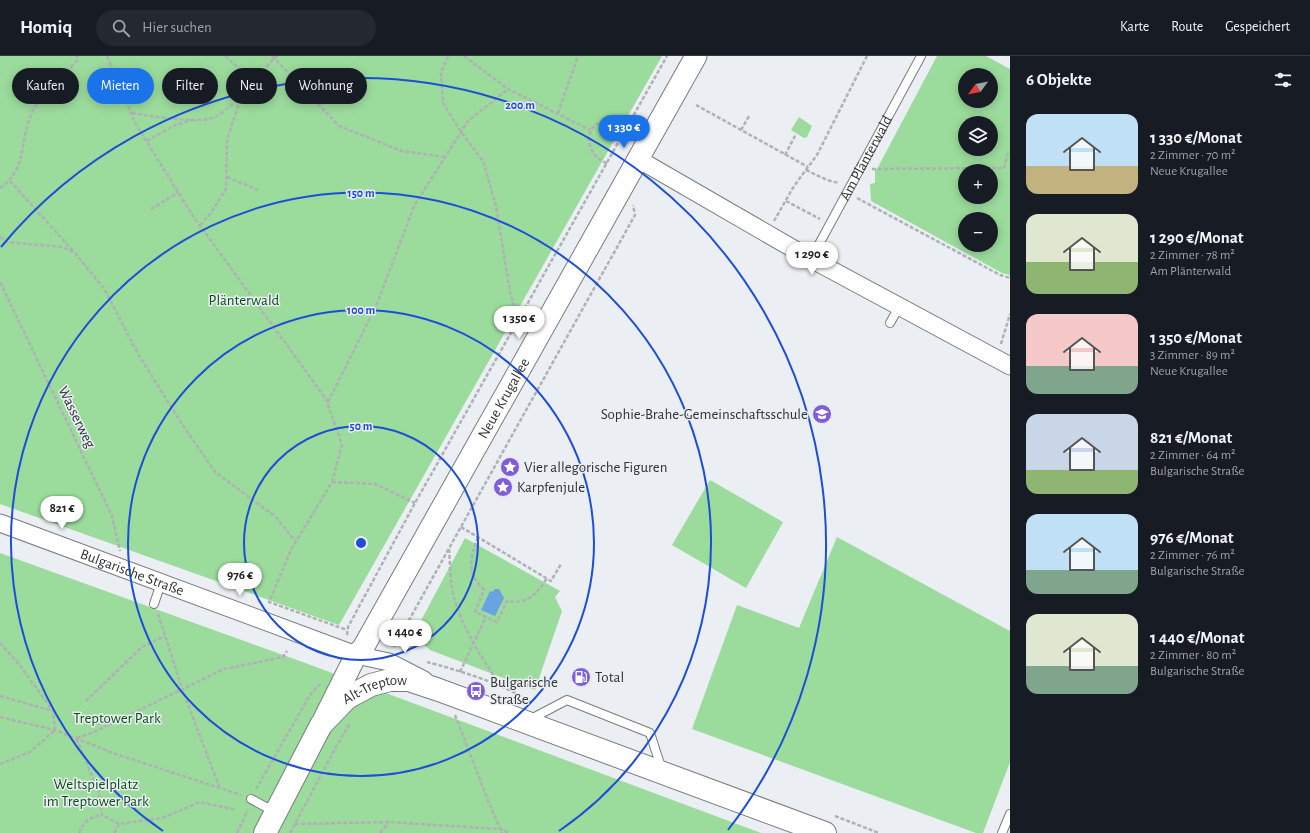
<!DOCTYPE html>
<html lang="de">
<meta charset="utf-8">
<style>
:root{--surface:#171b24;--page:#242831;--text:#f1f3f6;--muted:#9ea1a6;--line:#363941;--accent:#1a73e8}
body{margin:0;font-family:"Alegreya Sans",sans-serif;background:var(--page);color:var(--text);height:100vh;display:flex;flex-direction:column;font-size:15px;white-space:nowrap}
*{box-sizing:border-box;margin:0}
p{font-size:13px;color:var(--muted)}
.icon{flex:none;width:22px;height:22px;fill:none;stroke:currentColor;stroke-width:2;stroke-linecap:round;stroke-linejoin:round}
.map{position:relative;flex:1;overflow:hidden}
.drawer{display:flex;flex-direction:column;background:var(--surface);width:300px}
.drawer>*{flex:none}
.top-card{position:absolute;left:12px;top:12px;width:380px;height:36px;display:flex;gap:8px}
.needle{width:26px;rotate:238deg}
.tools{position:absolute;left:958px;top:12px;display:grid;gap:8px}
.tools a{display:grid;place-items:center;width:40px;height:40px;border-radius:50%;background:var(--surface);box-shadow:0 2px 10px #0003;font-size:20px}
.price{position:absolute;translate:-50% -34px;padding:0 9px;border-radius:14px;background:#fff;color:#222;font-size:13px;line-height:26px;filter:drop-shadow(0 1px 2px #0008)}
.price::after{content:'';position:absolute;left:50%;top:24px;width:12px;height:9px;margin-left:-6px;background:inherit;clip-path:polygon(0 0,100% 0,50% 100%)}
.price.selected{background:var(--accent);color:#fff}
ul{padding:0;list-style:none}
li{display:flex;align-items:center;gap:12px;height:100px;padding:0 16px}
li span{display:grid;place-items:center;flex:none;width:112px;height:80px;border-radius:12px;color:#555}
li>.icon{margin-inline-start:auto}
span .icon{width:48px;height:48px;fill:#fffc;stroke-width:1}
li b{font-size:17px}
h2{display:flex;justify-content:space-between;align-items:center;height:48px;padding:0 16px;font-size:17px}
.pill{padding:0 14px;border-radius:18px;background:var(--surface);box-shadow:0 2px 10px #0003;font-size:14px;line-height:36px}
.pill.selected{background:var(--accent);color:#fff}
header{display:flex;align-items:center;gap:24px;box-sizing:border-box;height:56px;padding:0 20px;background:var(--surface);border-bottom:1px solid var(--line)}
header strong{font-size:19px}
nav{display:flex;gap:22px;margin-inline-start:auto;font-size:14px}
.search{width:280px;height:36px;background:var(--page);display:flex;align-items:center;gap:10px;box-sizing:border-box;padding:0 14px;border-radius:22px;color:var(--muted);font-size:15px}
main{display:flex;flex:1;min-height:0}
.map>svg:first-child{display:block}
</style>
<header>
<strong>Homiq</strong>
<div class="search"><svg class="icon" aria-label="search" viewBox="0 0 24 24"><circle cx="10" cy="10" r="6"/><path d="M15 15l6 6"/></svg>Hier suchen</div>
<nav><a>Karte</a><a>Route</a><a>Gespeichert</a></nav>
</header>
<main>
<div class="map">
<svg width="1010" height="777" viewBox="0 0 1010 777">
<rect width="100%" height="100%" fill="#ebeef3"/>
<path fill="#9bdb9c" fill-rule="evenodd" d="M0,0H662L339,569L0,448Z
M937,0H986L1010,13V219L1002,217L871,145L870,128L875,127V114L877,113ZM965,19H991V45H965ZM965,67H991V93H965ZM965,115H991V141H965ZM965,163H991V189H965Z
M799,61L812,70L807,81L804,82L791,74Z
M710,424L783,466L746,532L672,489Z
M837,481L1010,575V706L983,777H976L692,673L737,549L799,572Z
M465,482L560,535L555,541L562,555L535,634L430,594L420,585L417,572Z
M0,497L308,608L761,777H0Z"/>
<path fill="#69a3e1" d="M495,533H499L504,542L495,560L481,554L490,535L492,536Z"/>
<g fill="none" stroke-linecap="round" stroke-linejoin="round">
<g stroke="#797b80" stroke-width="10">
<g id="service">
<path id="s1" d="M811,203L921,0"/>
<path d="M890,267L899,251"/>
<path d="M154,548L161,527"/>
<path d="M529,664L567,644L650,677L662,714"/>
<path d="M251,743L275,756"/>
<path d="M1002,777L1010,758"/>
</g>
</g>
<g stroke="#797b80" stroke-width="19">
<g id="minor">
<path d="M638,103L811,203L1010,310"/>
<path id="s2" d="M0,467L356,599L389,606L424,624"/>
</g>
</g>
<g stroke="#797b80" stroke-width="23">
<g id="tertiary">
<path id="s3" d="M324,663L356,599L363,592L696,0"/>
</g>
</g>
<g stroke="#797b80" stroke-width="24">
<g id="primary">
<path id="s4" d="M265,777L321,669L347,642L371,629L390,624H409L439,634L825,777"/>
</g>
</g>
<path stroke="#afb1b5" stroke-width="2.5" stroke-dasharray="4 2" stroke-linecap="butt" d="M107,0L135,67L193,160L326,343L342,389L332,426L292,492L269,546L347,574
M225,0L240,13
M272,0L339,70L402,95L445,101
M448,0L441,16L443,47L461,76L483,105L496,150L510,236L518,263
M464,0L508,33L590,74
M696,49L808,111
M132,57C150,60 202,69 217,60C236,49 259,19 274,2L278,0
M558,57L578,0
M741,74L749,60
M147,85L173,70L192,64
M785,99L796,78
M607,107C582,100 583,60 612,66C617,66 622,70 626,72
M872,113L1004,112L1008,97
M806,114L827,124L839,127
M227,121L258,134
M10,125L74,196
M0,132C26,114 20,90 29,64C37,40 60,23 77,5V0
M857,142L1000,219L1010,222
M786,145L820,163
M151,153L179,136
M774,165L794,130L817,99L867,0
M200,169L211,157L226,133L227,84L242,38
M0,181L7,186L63,191L75,197L105,234L138,298L182,368L215,416L276,461L295,485
M0,226L112,460L120,495
M1001,288L1010,258
M328,346L377,248L414,150L468,65L508,33
M332,426L375,428L415,447
M461,471L551,525L561,508
M478,481C470,503 466,516 484,534L475,556L497,566L507,545C527,549 537,538 547,522
M449,493C450,506 450,520 452,533C459,568 481,600 500,630
M158,558L183,635L219,730
M347,579L348,571L415,447L667,0
M0,587L19,608L53,655L55,674
M394,591L635,159L633,149
M427,606C454,613 512,630 532,648
M460,616L486,561
M0,640L53,655
M86,645L142,591L165,580
M455,659L489,747L502,777
M0,661L55,674L113,697L241,739
M0,708L30,696L55,674
M256,733L310,639L320,628
M835,760L879,777
M119,768L102,759L99,737L76,682L92,677L224,613L283,601L287,595
M295,768L389,766L500,773L509,777
M79,777C84,765 90,761 102,759
M114,777L119,768L162,762L200,746L236,754
M237,777L248,754
M290,777L336,691L350,667
M380,777L389,766"/>
<use href="#service" stroke="#fff" stroke-width="8"/>
<use href="#minor" stroke="#fff" stroke-width="17"/>
<use href="#tertiary" stroke="#fff" stroke-width="21"/>
<use href="#primary" stroke="#fff" stroke-width="22"/>
</g>
<g fill="none" stroke="#1d4ed8" stroke-width="2">
<circle cx="361" cy="487" r="117"/>
<circle cx="361" cy="487" r="233"/>
<path d="M163 775A350 350 0 1 1 559 775"/>
<path d="M1 191A466 466 0 0 1 728 774"/>
</g>
<defs>
<g id="school-disc" transform="scale(1)"><circle r="9.5" fill="#805ed8" stroke="#ebeef3"/><path d="M0-5L7-2L0 1L-7-2ZM-4 1L0 2.5L4 1V4Q0 6-4 4Z" fill="#fff"/></g>
<g id="sight-disc" transform="scale(1)"><circle r="9.5" fill="#805ed8" stroke="#ebeef3"/><path d="M0-6L1.8-2.2L6-1.7L2.9 1.2L3.7 5.4L0 3.3L-3.7 5.4L-2.9 1.2L-6-1.7L-1.8-2.2Z" fill="#fff"/></g>
<g id="fuel-disc" transform="scale(1)"><circle r="9.5" fill="#805ed8" stroke="#ebeef3"/><path d="M-5.5-6h7V0h2V4h1.3V-2.5L3-4.5l.8-.8L6-3V5H2.5V1h-1V6h-7ZM-4.2-4.7v3.2H.2V-4.7Z" fill="#fff"/></g>
<g id="bus-disc" transform="scale(1)"><circle r="9.5" fill="#805ed8" stroke="#ebeef3"/><path d="M-5-6H5V4H4V6H2V4H-2V6H-4V4H-5ZM-3.5-4V0h7V-4ZM-3.5 1.2v1.5H-2V1.2ZM2 1.2v1.5H3.5V1.2Z" fill="#fff"/></g>
</defs>
<g fill-rule="evenodd">
<use href="#school-disc" x="822" y="358"/>
<use href="#sight-disc" x="510" y="411"/>
<use href="#sight-disc" x="503" y="431"/>
<use href="#fuel-disc" x="581" y="621"/>
<use href="#bus-disc" x="476" y="635"/>
</g>
<g text-anchor="middle" stroke-width="3" stroke-linejoin="round" paint-order="stroke">
<g font-size="15" fill="#313234" stroke="#ebeef3">
<text dy="5" stroke="none"><textPath href="#s1" startOffset="115">Am Plänterwald</textPath></text>
<text dy="5" stroke="none"><textPath href="#s3" startOffset="368">Neue Krugallee</textPath></text>
<text transform="translate(77 361) rotate(64)" y="5">Wasserweg</text>
<text dy="5" stroke="none"><textPath href="#s2" startOffset="141">Bulgarische Straße</textPath></text>
<text dy="5" stroke="none"><textPath href="#s4" startOffset="189">Alt-Treptow</textPath></text>
</g>
<g font-size="15" fill="#085015" stroke="#ebeef3">
<text x="244" y="249">Plänterwald</text>
<text x="117" y="667">Treptower Park</text>
<text x="96" y="733">Weltspielplatz<tspan x="96" dy="17">im Treptower Park</tspan></text>
</g>
<g font-size="15" fill="#313234" stroke="#ebeef3" text-anchor="start">
<text x="808" y="363" text-anchor="end">Sophie-Brahe-Gemeinschaftsschule</text>
<text x="524" y="416">Vier allegorische Figuren</text>
<text x="517" y="436">Karpfenjule</text>
<text x="595" y="626">Total</text>
<text x="490" y="631">Bulgarische<tspan x="490" dy="17">Straße</tspan></text>
</g>
</g>
<circle cx="361" cy="487" r="6" fill="#1d4ed8" stroke="#ebeef3" stroke-width="2"/>
<g font-size="12" text-anchor="middle" font-weight="bold" fill="#1d4ed8" stroke="#ebeef3" stroke-width="3" stroke-linejoin="round" paint-order="stroke">
<text x="520" y="53">200 m</text>
<text x="361" y="141">150 m</text>
<text x="361" y="258">100 m</text>
<text x="361" y="374">50 m</text>
</g>
</svg>
<div class="tools">
<a><svg class="needle" viewBox="-14 -14 28 28"><path d="M0-13l5 13h-10z" fill="#e53935"/><path d="M0 13l5-13h-10z" fill="#9ea1a6"/></svg></a>
<a><svg class="icon" aria-label="layers" viewBox="0 0 24 24"><path d="M12 4l9 5-9 5-9-5zM3 14l9 5 9-5"/></svg></a>
<a>+</a>
<a>−</a>
</div>
<b class="price selected" style="left:624px;top:93px">1 330 €</b>
<b class="price" style="left:812px;top:220px">1 290 €</b>
<b class="price" style="left:519px;top:284px">1 350 €</b>
<b class="price" style="left:62px;top:474px">821 €</b>
<b class="price" style="left:240px;top:541px">976 €</b>
<b class="price" style="left:405px;top:598px">1 440 €</b>
<div class="top-card">
<a class="pill">Kaufen</a>
<a class="pill selected">Mieten</a>
<a class="pill">Filter</a>
<a class="pill">Neu</a>
<a class="pill">Wohnung</a>
</div>
</div>
<section class="drawer">
<h2>6 Objekte<svg class="icon" aria-label="filters" viewBox="0 0 24 24"><path d="M4 7h16M4 17h16"/><circle cx="9" cy="7" r="2"/><circle cx="15" cy="17" r="2"/></svg></h2>
<ul>
<li><span style="background:linear-gradient(#bfe0f5 65%,#c2b280 0)"><svg class="icon" aria-label="home" viewBox="0 0 24 24"><path d="M3 11l9-7 9 7M6 9v11h12V9"/></svg></span><div><b>1 330 €/Monat</b><p>2 Zimmer · 70 m²</p><p>Neue Krugallee</p></div></li>
<li><span style="background:linear-gradient(#dfe7d0 60%,#8fb573 0)"><svg class="icon" aria-label="home" viewBox="0 0 24 24"><path d="M3 11l9-7 9 7M6 9v11h12V9"/></svg></span><div><b>1 290 €/Monat</b><p>2 Zimmer · 78 m²</p><p>Am Plänterwald</p></div></li>
<li><span style="background:linear-gradient(#f6c9c9 65%,#7fa58c 0)"><svg class="icon" aria-label="home" viewBox="0 0 24 24"><path d="M3 11l9-7 9 7M6 9v11h12V9"/></svg></span><div><b>1 350 €/Monat</b><p>3 Zimmer · 89 m²</p><p>Neue Krugallee</p></div></li>
<li><span style="background:linear-gradient(#c9d6e8 70%,#8fb573 0)"><svg class="icon" aria-label="home" viewBox="0 0 24 24"><path d="M3 11l9-7 9 7M6 9v11h12V9"/></svg></span><div><b>821 €/Monat</b><p>2 Zimmer · 64 m²</p><p>Bulgarische Straße</p></div></li>
<li><span style="background:linear-gradient(#bfe0f5 70%,#7fa58c 0)"><svg class="icon" aria-label="home" viewBox="0 0 24 24"><path d="M3 11l9-7 9 7M6 9v11h12V9"/></svg></span><div><b>976 €/Monat</b><p>2 Zimmer · 76 m²</p><p>Bulgarische Straße</p></div></li>
<li><span style="background:linear-gradient(#dfe7d0 65%,#7fa58c 0)"><svg class="icon" aria-label="home" viewBox="0 0 24 24"><path d="M3 11l9-7 9 7M6 9v11h12V9"/></svg></span><div><b>1 440 €/Monat</b><p>2 Zimmer · 80 m²</p><p>Bulgarische Straße</p></div></li>
</ul>
</section>
</main>
